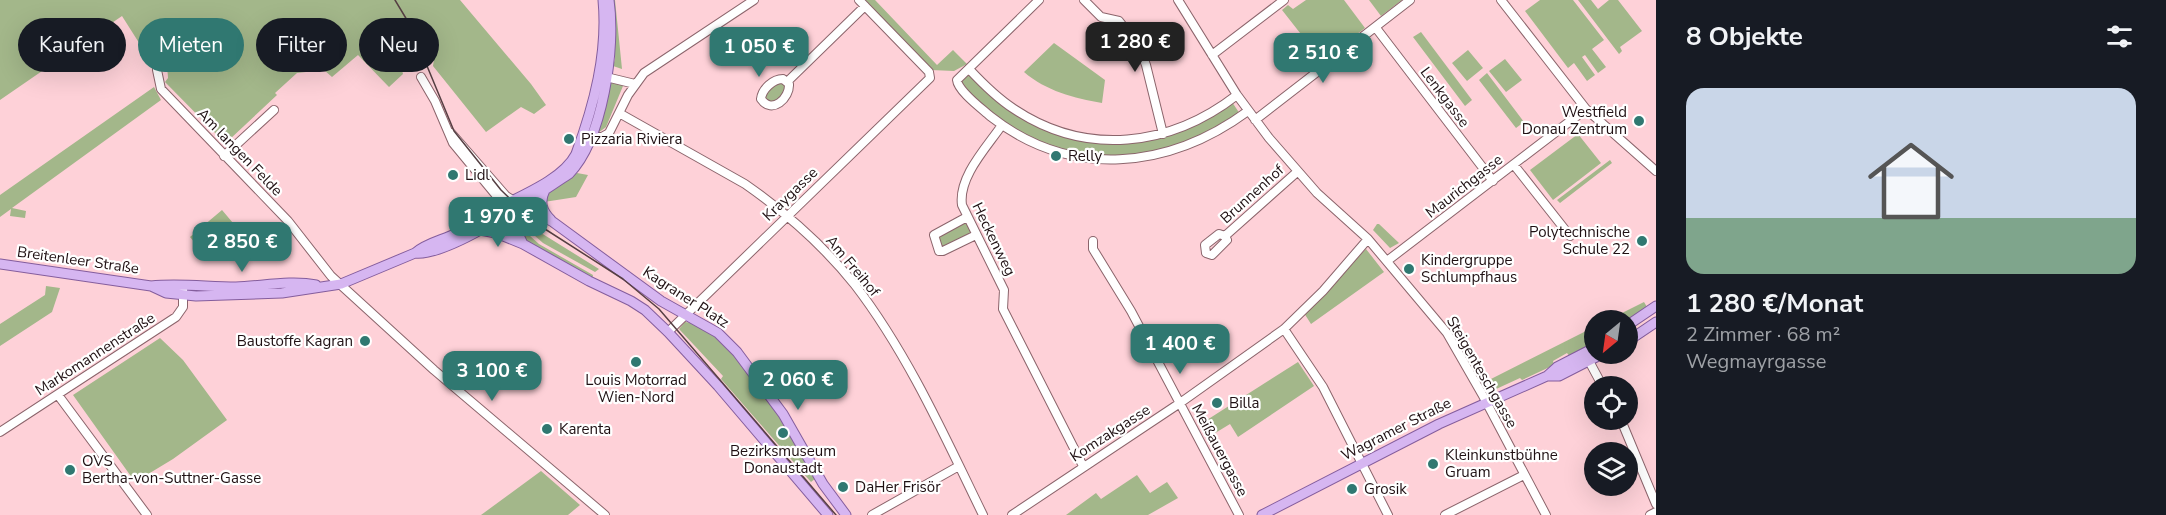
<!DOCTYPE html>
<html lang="de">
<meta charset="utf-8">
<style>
:root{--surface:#171b24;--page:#242831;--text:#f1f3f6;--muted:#9ea1a6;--accent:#307871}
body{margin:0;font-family:"Nunito Sans",sans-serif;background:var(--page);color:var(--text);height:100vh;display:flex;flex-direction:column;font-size:22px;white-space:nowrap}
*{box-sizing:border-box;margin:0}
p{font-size:20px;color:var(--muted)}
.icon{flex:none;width:33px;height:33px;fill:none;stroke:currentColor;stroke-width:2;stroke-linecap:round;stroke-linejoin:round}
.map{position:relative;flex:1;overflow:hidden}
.panel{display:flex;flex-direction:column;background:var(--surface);width:510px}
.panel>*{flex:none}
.guide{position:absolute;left:18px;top:18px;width:570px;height:54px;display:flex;gap:12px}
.needle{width:39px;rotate:209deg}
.buttons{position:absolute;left:1584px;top:310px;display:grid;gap:12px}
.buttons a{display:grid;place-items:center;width:54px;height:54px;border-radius:50%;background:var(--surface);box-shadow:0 6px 24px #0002;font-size:30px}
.price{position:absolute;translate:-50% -51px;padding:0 14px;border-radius:12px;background:var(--accent);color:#fff;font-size:20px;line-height:39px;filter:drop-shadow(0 2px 3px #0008)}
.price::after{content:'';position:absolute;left:50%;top:36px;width:18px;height:14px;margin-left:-9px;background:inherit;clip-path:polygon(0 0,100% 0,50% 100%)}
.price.current{background:#222;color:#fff}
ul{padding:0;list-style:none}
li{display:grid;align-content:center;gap:12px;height:318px;padding:0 30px}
li span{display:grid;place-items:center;height:186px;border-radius:18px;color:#555}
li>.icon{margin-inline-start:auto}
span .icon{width:108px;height:108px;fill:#fffc;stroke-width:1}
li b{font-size:26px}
h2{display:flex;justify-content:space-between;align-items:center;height:72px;padding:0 30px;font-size:26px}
.tag{padding:0 21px;border-radius:27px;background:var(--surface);box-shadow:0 6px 24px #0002;font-size:21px;line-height:54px}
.tag.current{background:var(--accent);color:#fff}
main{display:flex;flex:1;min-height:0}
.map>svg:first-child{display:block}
</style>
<main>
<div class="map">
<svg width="1656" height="515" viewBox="0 0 1656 515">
<rect width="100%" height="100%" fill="#fed1d8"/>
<path fill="#a3b78a" d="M0,0H460L531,84L546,105L534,114L521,107L486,132L433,66L434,59L427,48L418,47L408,55L403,54L399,58L403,74L389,87L358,55L332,77L324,70L297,73L275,93L277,95L229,140H222L165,82L168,78C168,69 165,63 164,54L148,57L122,16L0,100Z
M612,0H615L622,69L613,66L615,59Z
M863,0H875L937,65L953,50L967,64L954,71L931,70Z
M1306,0H1344L1365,28L1322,61L1282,10L1288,5L1293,9Z
M1369,0H1402L1381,16Z
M1540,0H1573L1604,40L1592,49L1606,67L1598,73L1585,55L1582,57L1595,75L1587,81L1574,63L1568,68L1525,11Z
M1578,0H1591L1598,9L1609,0H1618L1642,31L1620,47L1622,51L1619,54Z
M1421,32L1472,100L1465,106L1413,37Z
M1054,43L1105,80L1102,103C1074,98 1046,91 1024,72Z
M1468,50L1483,68L1467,81L1452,63Z
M1505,59L1522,80L1506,92L1489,71Z
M1487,73L1524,122L1516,128L1479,80Z
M968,74L986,90L1060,134L1156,138L1190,127L1213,116L1232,102L1240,114C1174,161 1095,170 1022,134C1013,129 1004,121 995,115C985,108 962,92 961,80Z
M610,81L623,83V86L606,127L598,133H596Z
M778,82L786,84L785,93L774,103L764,100L765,93Z
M154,87L161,100L12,208L26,211L25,218L10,216L11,209L0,217V195Z
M1578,134L1601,163L1553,200L1530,170Z
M1610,160L1612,163L1560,203L1557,200Z
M577,173L588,175L576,197L544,202L547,193Z
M222,210L233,223L201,250L190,237Z
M965,221L972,235L942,250L935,236Z
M525,223L599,269L595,272L543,243L525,227Z
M1377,224H1379L1399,243L1390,248L1373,230Z
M520,227L539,244L593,275L592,280L528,244Z
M1366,249L1384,272L1311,324L1304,313Z
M46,286L60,288L52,312L0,346V324L45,295Z
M1644,302L1647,307L1628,321H1606Z
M685,322C700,323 715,335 726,344L777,408L816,478L811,482L721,379L723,376L679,329Z
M1594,327V344L1570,357L1567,353L1553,361L1554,365L1522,380L1520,378L1494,390L1489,380Z
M160,338L183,360L227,420L173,459L135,482L73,395Z
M1298,362L1314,386L1238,437L1230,424L1207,438L1199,425Z
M541,471L580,505L568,515H481Z
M1137,475L1150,493L1167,482L1178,498L1148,515H1066L1096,493L1101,499Z"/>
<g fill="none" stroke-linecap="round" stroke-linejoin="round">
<g stroke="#8b646b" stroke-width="10">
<path id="minor" d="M1039,0L957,80C958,91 981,108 990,116C1071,180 1169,169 1248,111
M1084,0L1101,17L1119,21L1139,47L1146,65L1163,134
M1178,0L1237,95L1269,138L1317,193L1368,239L1447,333L1482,394L1546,515
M1501,0L1586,109L1656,171
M1376,28L1493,181
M1212,55L1284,0
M969,69C983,84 997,98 1014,109C1086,157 1170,147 1237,95
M157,70L161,89L288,221L331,276L434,370L605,515
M602,76L635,84
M421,77L435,101L453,143L505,206
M783,79L789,84C790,98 772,115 761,99C762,89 773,79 783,79Z
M788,81L865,6
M619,113L745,184C785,212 824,246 855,285C908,354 945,437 983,515
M1255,120L1410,0
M1002,125C987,147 958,177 962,205L1004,290L1003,309L1083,466
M451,133L506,196L514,201
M588,137H602L609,133L628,95L644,73L754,0
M224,156L274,110
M1514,165L1570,236
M967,217L934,235L939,251H943L976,235
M1225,236L1219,234L1205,245L1206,253L1212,255L1227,240L1225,236L1297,172
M1093,241V249L1131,311L1239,515
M1387,261L1586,109
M1284,329L1323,387L1388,515
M668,332L930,78L929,72L859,0
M1589,361L1603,387
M58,395L147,515
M1621,420L1656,504
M0,432L176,317L183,307V285
M872,515L959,466
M1012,515L1180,403L1284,329L1323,291L1368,239
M1445,515L1524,475
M1650,515L1656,512"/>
</g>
<g stroke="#845d9d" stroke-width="11">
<path id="major" d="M545,190C539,202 542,211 551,220
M514,201L553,222L661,301L718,333L737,352L783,414L823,484L846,515
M505,206L523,244L589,281L631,301L645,310L668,332L718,386L828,515
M480,230L496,233L523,244
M415,253C450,257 538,194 569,174C603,139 616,48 609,0
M0,264L151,286C179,283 208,287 236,287C262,286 292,280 316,285
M151,286L166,293L196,296L282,293L341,284L415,253C426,243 443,240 457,233C469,227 480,218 492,211C517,197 562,181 576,154C594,105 608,53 603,0
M1628,325L1656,306
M1628,341L1656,322
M1547,376H1559L1602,354
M1262,515L1439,424L1547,376L1557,367L1594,348"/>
</g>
<use href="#minor" stroke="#fff" stroke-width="8"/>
<use href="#major" stroke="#d6b6f1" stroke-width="9"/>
<path stroke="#563f43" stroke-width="1.5" d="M395,0L410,25L454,131L501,190L534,222L623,279L659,309L836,515"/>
</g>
<g fill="#307871" stroke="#fff" stroke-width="2">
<circle cx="1639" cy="121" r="6"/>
<circle cx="569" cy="139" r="6"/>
<circle cx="1056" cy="156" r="6"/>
<circle cx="453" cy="175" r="6"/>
<circle cx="1642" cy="241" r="6"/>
<circle cx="1409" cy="269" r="6"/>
<circle cx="365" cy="341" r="6"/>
<circle cx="636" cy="362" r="6"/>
<circle cx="1217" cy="403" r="6"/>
<circle cx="547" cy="429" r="6"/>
<circle cx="783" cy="433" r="6"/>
<circle cx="1433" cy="464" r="6"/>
<circle cx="70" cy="470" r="6"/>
<circle cx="843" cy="487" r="6"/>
<circle cx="1352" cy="489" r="6"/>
</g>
<g text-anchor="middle" stroke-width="4.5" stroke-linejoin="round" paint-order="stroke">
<g font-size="15" fill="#1f1013" stroke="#fff">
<text transform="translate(1445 97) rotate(53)" y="5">Lenkgasse</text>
<text transform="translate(240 152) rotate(46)" y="5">Am langen Felde</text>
<text transform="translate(1464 186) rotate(-38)" y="5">Maurichgasse</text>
<text transform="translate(790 194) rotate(-44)" y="5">Kraygasse</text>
<text transform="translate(1252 194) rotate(-42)" y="5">Brunnenhof</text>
<text transform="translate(994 239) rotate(64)" y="5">Heckenweg</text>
<text transform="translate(78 260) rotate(8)" y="5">Breitenleer Straße</text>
<text transform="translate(853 266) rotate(50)" y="5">Am Freihof</text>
<text transform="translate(686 297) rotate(33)" y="5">Kagraner Platz</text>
<text transform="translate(95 354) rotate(-33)" y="5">Markomannenstraße</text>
<text transform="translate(1482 372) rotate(60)" y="5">Steigenteschgasse</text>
<text transform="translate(1396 429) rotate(-27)" y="5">Wagramer Straße</text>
<text transform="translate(1110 433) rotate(-33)" y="5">Komzakgasse</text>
<text transform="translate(1220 450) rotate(62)" y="5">Meißauergasse</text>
</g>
<g font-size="15" fill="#1f1013" stroke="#fff" text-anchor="start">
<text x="1627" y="117" text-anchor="end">Westfield<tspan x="1627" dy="17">Donau Zentrum</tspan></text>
<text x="581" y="144">Pizzaria Riviera</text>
<text x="1068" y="161">Relly</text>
<text x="465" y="180">Lidl</text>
<text x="1630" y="237" text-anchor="end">Polytechnische<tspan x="1630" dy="17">Schule 22</tspan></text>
<text x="1421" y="265">Kindergruppe<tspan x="1421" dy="17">Schlumpfhaus</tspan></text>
<text x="353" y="346" text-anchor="end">Baustoffe Kagran</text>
<text x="636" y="385" text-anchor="middle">Louis Motorrad<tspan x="636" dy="17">Wien-Nord</tspan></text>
<text x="1229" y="408">Billa</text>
<text x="559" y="434">Karenta</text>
<text x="783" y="456" text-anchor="middle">Bezirksmuseum<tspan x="783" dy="17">Donaustadt</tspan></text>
<text x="1445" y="460">Kleinkunstbühne<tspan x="1445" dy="17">Gruam</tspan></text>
<text x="82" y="466">OVS<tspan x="82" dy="17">Bertha-von-Suttner-Gasse</tspan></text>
<text x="855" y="492">DaHer Frisör</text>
<text x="1364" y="494">Grosik</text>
</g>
</g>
</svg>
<div class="buttons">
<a><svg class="needle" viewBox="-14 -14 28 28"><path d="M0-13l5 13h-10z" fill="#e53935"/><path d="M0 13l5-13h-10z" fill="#9ea1a6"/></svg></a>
<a><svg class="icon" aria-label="locate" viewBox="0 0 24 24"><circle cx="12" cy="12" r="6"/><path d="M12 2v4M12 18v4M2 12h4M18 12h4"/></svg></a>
<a><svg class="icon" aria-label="layers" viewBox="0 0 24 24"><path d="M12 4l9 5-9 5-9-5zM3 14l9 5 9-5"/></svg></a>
</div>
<b class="price current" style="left:1135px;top:73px">1 280 €</b>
<b class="price" style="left:759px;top:78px">1 050 €</b>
<b class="price" style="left:1323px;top:84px">2 510 €</b>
<b class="price" style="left:498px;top:248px">1 970 €</b>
<b class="price" style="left:242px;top:273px">2 850 €</b>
<b class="price" style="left:1180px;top:375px">1 400 €</b>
<b class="price" style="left:492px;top:402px">3 100 €</b>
<b class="price" style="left:798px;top:411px">2 060 €</b>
<div class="guide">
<a class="tag">Kaufen</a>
<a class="tag current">Mieten</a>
<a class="tag">Filter</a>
<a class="tag">Neu</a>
</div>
</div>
<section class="panel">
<h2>8 Objekte<svg class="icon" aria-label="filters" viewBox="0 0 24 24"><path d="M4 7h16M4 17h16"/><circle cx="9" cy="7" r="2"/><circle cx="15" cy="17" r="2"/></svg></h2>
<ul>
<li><span style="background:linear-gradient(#c9d6e8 70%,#7fa58c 0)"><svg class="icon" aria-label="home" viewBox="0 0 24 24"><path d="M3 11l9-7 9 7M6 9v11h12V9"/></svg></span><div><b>1 280 €/Monat</b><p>2 Zimmer · 68 m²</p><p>Wegmayrgasse</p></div></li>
</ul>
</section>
</main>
